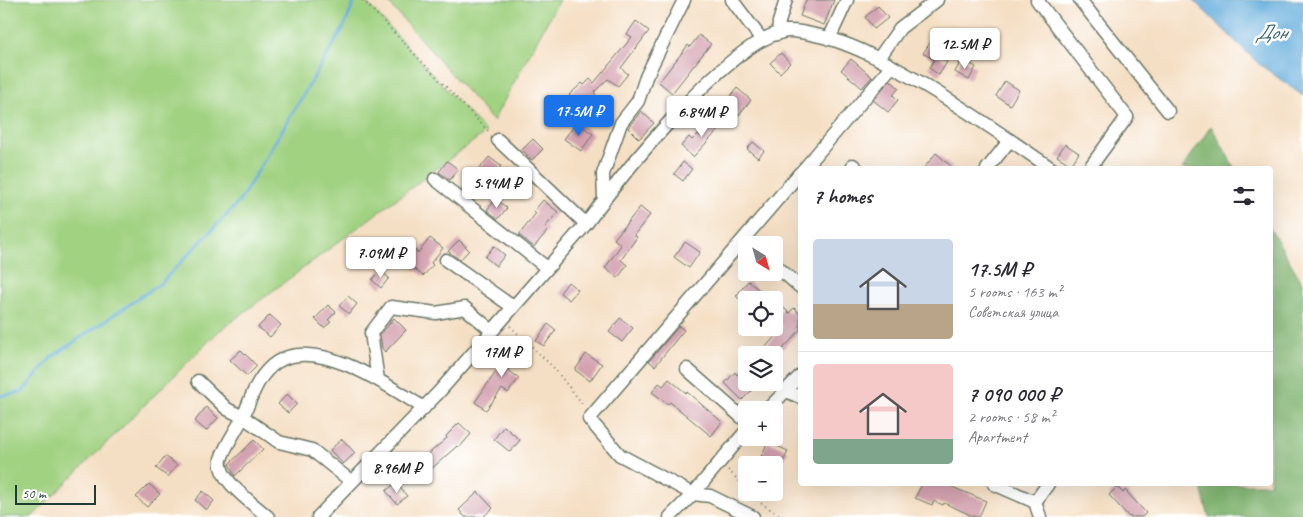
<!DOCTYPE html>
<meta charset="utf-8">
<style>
:root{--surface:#fff;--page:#f2f2f3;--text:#2b2b33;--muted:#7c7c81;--line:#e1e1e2;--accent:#1a73e8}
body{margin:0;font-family:Caveat,sans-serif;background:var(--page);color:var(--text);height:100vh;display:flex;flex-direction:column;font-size:19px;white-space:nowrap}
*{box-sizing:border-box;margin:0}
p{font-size:16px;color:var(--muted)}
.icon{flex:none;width:28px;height:28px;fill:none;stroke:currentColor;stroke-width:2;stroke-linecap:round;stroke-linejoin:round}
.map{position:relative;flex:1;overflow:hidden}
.sheet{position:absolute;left:798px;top:166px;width:475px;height:320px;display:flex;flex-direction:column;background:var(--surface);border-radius:5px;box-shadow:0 5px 20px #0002}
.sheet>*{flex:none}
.needle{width:32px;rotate:143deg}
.fabs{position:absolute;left:738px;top:236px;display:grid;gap:10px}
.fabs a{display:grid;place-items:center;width:45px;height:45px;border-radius:5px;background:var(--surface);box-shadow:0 5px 20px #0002;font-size:25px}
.scale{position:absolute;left:15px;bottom:12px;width:81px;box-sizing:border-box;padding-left:5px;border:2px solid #1f3d34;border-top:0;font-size:14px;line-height:18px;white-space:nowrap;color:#1f3d34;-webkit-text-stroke:4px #fff;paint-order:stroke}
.price{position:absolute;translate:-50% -42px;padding:0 11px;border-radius:5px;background:#fff;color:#222;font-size:16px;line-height:32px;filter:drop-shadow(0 1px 2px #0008)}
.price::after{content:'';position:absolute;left:50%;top:30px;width:15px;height:11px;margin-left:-8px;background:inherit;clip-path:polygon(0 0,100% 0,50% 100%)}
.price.on{background:var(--accent);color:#fff}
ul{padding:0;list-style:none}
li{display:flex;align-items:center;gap:15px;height:125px;padding:0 15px}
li+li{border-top:1px solid var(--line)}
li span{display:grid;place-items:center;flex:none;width:140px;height:100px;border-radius:5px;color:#555}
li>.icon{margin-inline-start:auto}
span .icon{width:60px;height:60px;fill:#fffc;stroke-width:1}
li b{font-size:21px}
h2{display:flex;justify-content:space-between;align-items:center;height:60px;padding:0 15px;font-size:21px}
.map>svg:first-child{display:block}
</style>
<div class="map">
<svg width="1303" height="517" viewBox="0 0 1303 517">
<rect width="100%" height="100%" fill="#fff"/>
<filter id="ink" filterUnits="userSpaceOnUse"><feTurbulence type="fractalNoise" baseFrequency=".02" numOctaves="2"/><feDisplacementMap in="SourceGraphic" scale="10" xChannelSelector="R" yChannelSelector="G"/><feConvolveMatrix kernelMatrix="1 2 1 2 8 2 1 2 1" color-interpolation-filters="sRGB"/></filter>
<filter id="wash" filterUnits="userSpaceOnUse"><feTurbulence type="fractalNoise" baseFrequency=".0096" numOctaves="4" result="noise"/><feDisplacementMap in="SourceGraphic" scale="20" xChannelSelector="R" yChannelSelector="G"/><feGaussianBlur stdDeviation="1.12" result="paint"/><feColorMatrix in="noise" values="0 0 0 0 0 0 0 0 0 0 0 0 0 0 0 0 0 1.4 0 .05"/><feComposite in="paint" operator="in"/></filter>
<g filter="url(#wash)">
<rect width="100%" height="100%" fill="#f5dfc4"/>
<path fill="#a1d282" stroke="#60885b" d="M0,0H364L486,132L219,331L32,517H0Z
M386,0H559L493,121Z"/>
<path fill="#80b470" stroke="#507852" d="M1211,126L1235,169H1182Z
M1270,228L1303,284V517H1209L1200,484H1270Z"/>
<path fill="#65addc" stroke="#427588" d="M1193,0H1303V96L1258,63Z"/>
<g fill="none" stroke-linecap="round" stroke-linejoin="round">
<path stroke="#65addc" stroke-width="3" d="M0,396L22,392L52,357L161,283L239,202L344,27L355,0"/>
</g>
<g id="blocks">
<path fill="#d3a1af" d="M806,0H834L824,25L800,16Z
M878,6L888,18L874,29L865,17Z
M636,21L649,31L621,68L628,74L618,86L608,79L594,92L596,95L581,108L569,95L582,83L584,85L590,79L594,83L632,37L627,34Z
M699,35L711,44L672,93L659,82L688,45L690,47Z
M932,40L946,49L940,58L947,62L939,75L929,68L934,60L923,53Z
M781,53L790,63L780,73L770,63Z
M851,59L872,77L862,88L841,70Z
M962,59L976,67L969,80L955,72Z
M890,80L899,88L893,95L898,100L888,112L873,100Z
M1005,81L1019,90L1010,105L996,96Z
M737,88L751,100L739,115L725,103Z
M641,111L654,123L639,139L628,128Z
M715,117L724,124L693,157L681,146L689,137L692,140L698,134L700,136Z
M577,122L593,134L581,151L564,139Z
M533,139L543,149L532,160L522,150Z
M753,142L764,151L758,158L747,149Z
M1065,144L1079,153L1071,165L1057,156Z
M936,153L954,169H923Z
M489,157L501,166L474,199L462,190Z
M447,161L458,169L450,180L439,172Z
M683,162L692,169L683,181L674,174Z
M496,199L507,208L498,219L487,210Z
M543,200L558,212L545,227L548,230L534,247L519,235L536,213L534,211Z
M640,207L650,215L634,235L637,237L621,260L627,265L618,278L605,268L621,245L614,239Z
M430,238L443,248L431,263L433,265L423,276L406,262L415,250L418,253Z
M459,240L469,250L460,260L448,251Z
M685,242L700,252L689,268L674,257Z
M494,246L505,255L496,266L485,257Z
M380,270L389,278L381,288L372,280Z
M748,281L764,294L759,300H746V305L736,296Z
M568,282L578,290L569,300L560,293Z
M348,296L357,304L349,314L339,306Z
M328,305L336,312L328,320L331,322L324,328L315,319Z
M784,308L789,313L794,308L800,314V330L775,358L774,355H759L783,327L774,319Z
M270,315L281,325L270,337L258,327Z
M394,318L406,330L385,352L382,348L380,335Z
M620,318L633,328L622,342L609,332Z
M548,324L556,330L544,346L536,341Z
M679,326L684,330L655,366L649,361Z
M518,340L529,348L523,356L520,353L508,370L519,378L508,393L502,389L486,410L475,402Z
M241,350L257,366L247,376L230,360Z
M586,354L602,364L590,381L575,370Z
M746,365V383L753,389L742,400L725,383L735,372L737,375Z
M669,379L686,393L687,392L722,422L711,436L670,402L668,404L652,392L659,383L663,386Z
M287,394L297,404L288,413L278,404Z
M206,407L218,418L206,431L195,421Z
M459,423L471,434L459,448L457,446L429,471L420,461L447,438L446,436Z
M504,426L520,440L510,452L494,439Z
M342,439L355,453L343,464L330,450Z
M254,440L263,449L235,476L229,464Z
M768,442L788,451L774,483V465H764L758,463Z
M165,456L177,465L168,477L156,468Z
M396,483L407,496L397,504L386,491Z
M149,484L160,494L147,507L136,497Z
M922,484H945L986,501L979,517H975L944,503L943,505L934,501L932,505L915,498Z
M1117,487L1123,493L1125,490L1146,513L1142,517H1129L1109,495Z
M203,491L214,501L206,510L195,500Z
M478,492L493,508L483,517H465L459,510Z"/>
</g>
</g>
<g filter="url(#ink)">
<use href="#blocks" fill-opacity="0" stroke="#6a7666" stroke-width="1"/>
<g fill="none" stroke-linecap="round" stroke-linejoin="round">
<g stroke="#6a7666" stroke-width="15">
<path id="minor" d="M732,0L762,40
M1037,0L1127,117L1091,166
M1080,0L1168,111
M778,34L779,22L786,0
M829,39L847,0
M879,58L900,28L937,0
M498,140L586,224
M853,165L857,169
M804,169L892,66
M987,169L1010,140
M435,179L547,268
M604,198L603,174L621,123L638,101L646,77L684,0
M446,260L513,307
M774,264L800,287
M687,369L746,421
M378,380L371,333L391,307L436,313L465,308L492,331
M198,381L227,409L243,417C237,429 225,446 221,459C216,479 254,504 268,517
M786,391L800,397
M767,410L800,376
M352,482L312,450L279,442L243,417C251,398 258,374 277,362C317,336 389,386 424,408
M994,484L1035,502L1048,484
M1035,502L1040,517
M318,517L439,392L586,224C620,177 730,38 787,31C800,30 815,35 828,38C863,49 885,62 916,80C963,107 1007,138 1052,169
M670,517L693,494L746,431
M753,517L710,496L693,494L620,455L589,419L800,173"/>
</g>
<path stroke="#6a7666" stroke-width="2" stroke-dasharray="1 4" stroke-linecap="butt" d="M363,0L489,132
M510,326L553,367L581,402L584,407
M728,470L746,488
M751,492L762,504L783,517"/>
<use href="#minor" stroke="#fff" stroke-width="12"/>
</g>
</g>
<g text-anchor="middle" stroke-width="5" stroke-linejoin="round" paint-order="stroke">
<g font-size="21" font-style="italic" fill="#38646f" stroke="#fff">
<text x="1271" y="39">Дон</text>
</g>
</g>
</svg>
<div class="fabs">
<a><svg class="needle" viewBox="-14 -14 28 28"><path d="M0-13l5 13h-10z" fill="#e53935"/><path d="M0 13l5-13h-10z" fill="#7c7c81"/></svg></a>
<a><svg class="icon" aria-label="locate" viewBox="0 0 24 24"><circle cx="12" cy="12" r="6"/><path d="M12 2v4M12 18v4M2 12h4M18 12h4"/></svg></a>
<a><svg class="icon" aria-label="layers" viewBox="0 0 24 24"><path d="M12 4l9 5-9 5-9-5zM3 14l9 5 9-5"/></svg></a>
<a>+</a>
<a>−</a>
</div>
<div class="scale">50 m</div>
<b class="price" style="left:965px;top:70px">12.5M ₽</b>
<b class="price on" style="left:579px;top:137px">17.5M ₽</b>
<b class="price" style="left:702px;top:138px">6.84M ₽</b>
<b class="price" style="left:497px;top:209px">5.94M ₽</b>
<b class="price" style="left:381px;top:279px">7.09M ₽</b>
<b class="price" style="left:502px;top:378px">17M ₽</b>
<b class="price" style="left:397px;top:494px">8.96M ₽</b>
<section class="sheet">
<h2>7 homes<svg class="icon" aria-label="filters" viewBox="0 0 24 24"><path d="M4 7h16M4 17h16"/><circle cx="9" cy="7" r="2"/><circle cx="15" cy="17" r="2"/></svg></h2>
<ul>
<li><span style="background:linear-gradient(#c9d6e8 65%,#b9a48a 0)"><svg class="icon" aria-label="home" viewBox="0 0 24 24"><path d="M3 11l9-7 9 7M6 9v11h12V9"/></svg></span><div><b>17.5M ₽</b><p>5 rooms · 163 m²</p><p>Советская улица</p></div></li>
<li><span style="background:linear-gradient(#f6c9c9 75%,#7fa58c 0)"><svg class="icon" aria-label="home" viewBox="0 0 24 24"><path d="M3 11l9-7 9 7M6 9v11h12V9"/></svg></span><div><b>7 090 000 ₽</b><p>2 rooms · 58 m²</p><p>Apartment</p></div></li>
</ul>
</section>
</div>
